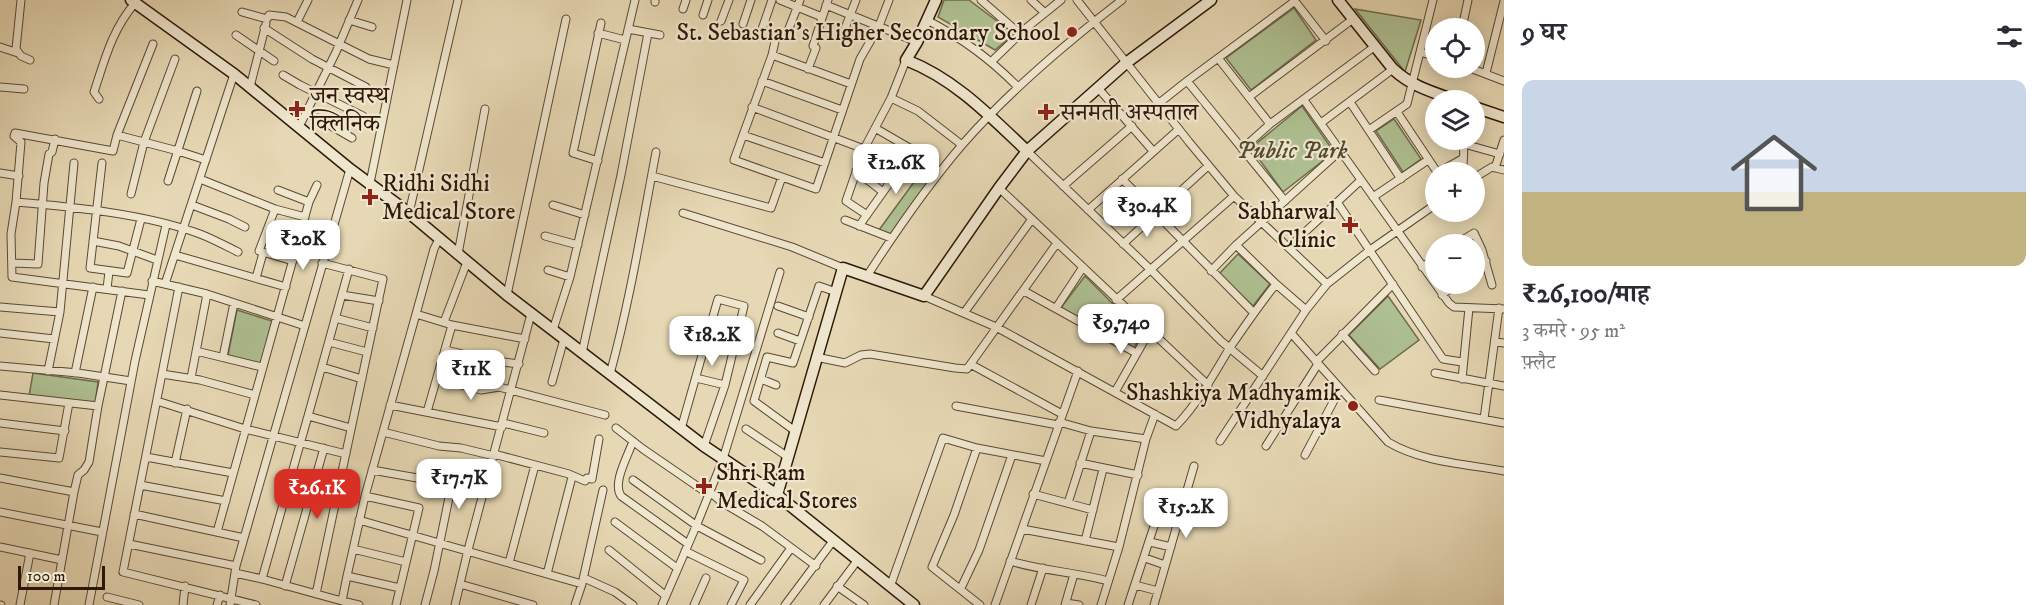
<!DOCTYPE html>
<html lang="hi">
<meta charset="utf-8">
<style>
:root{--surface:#fff;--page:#f2f2f3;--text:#2b2b33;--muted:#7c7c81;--line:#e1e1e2;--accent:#d93025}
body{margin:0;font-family:"IM FELL DW Pica","Noto Serif Devanagari",serif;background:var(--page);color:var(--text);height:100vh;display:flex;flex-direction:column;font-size:22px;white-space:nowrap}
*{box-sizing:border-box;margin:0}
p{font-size:20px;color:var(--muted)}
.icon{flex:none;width:33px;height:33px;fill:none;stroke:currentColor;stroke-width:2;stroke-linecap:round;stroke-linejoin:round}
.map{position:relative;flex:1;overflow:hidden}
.side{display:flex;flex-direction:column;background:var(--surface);width:540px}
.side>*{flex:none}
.controls{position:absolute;left:1425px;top:18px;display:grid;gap:12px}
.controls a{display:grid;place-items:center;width:60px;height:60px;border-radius:50%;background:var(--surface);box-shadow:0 3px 15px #0003;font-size:30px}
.scale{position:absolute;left:18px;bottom:15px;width:87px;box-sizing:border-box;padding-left:6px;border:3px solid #2e1807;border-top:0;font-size:16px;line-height:21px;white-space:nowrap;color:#2e1807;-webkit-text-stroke:4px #efe6ce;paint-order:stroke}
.price{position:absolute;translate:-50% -51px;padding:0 14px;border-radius:12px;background:#fff;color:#222;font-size:20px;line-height:39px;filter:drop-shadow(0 2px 3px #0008)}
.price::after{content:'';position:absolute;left:50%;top:36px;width:18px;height:14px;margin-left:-9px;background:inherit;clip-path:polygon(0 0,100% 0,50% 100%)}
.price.current{background:var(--accent);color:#fff}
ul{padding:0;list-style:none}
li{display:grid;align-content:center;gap:12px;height:318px;padding:0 18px}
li+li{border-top:2px solid var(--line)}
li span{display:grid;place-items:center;height:186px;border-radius:12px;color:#555}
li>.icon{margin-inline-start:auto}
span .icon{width:108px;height:108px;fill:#fffc;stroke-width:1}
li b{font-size:26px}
h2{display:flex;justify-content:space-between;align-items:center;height:72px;padding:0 18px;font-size:26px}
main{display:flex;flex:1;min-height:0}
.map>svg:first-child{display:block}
</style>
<main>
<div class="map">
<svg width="1504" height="605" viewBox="0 0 1504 605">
<rect width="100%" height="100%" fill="#e6d8b4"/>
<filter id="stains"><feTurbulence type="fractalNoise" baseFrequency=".00333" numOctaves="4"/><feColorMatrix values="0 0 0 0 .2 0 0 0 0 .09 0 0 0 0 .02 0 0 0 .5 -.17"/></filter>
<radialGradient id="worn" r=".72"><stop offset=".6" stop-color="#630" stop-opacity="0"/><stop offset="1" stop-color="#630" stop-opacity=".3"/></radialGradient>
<path fill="#aec092" stroke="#6e6c4c" stroke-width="1.5" d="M944,0H969L1014,34L995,50L938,17Z
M1294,8L1316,40L1251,90L1226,58Z
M1355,9L1421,20L1405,72Z
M1302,106L1334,152L1283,192L1251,148Z
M1394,119L1421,159L1403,172L1376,131Z
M925,167L937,174L891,235L879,230Z
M1238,254L1270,284L1253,306L1219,274Z
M1085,276L1142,333L1133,350L1060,309Z
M1388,296L1419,340L1380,369L1349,335Z
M237,310L272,321L261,365L228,355Z
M33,373L98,382L95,405L29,396Z"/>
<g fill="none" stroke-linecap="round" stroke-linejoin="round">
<g stroke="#5c4832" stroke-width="9">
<path id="street" d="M21,0L16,49L21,56L30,60
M780,0L822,17
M800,0L786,36L776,37L772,55L734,160L816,189L860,59L879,26L889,0
M981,0L1020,34
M1031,0L1045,13
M1077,0L1189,142L1234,196L1327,284
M1294,0L1326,41
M655,2V0
M826,5L917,42
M683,9L686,0
M242,12L267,19L269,15L286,17L369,59L394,65
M703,15L708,0
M349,20L372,27
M927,20C963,39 989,58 1018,87
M721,21L729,0
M297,22L308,0
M743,24L751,0
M264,28L312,59L366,87
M1462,28L1468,0
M628,29L660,35
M762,29L772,0
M844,31L856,0
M598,33L625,40
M236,35L274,61
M0,47L18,53
M1420,52L1436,57
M772,55L851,84
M1218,58L1270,124
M992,61L1025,29L1061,0
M1470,68L1504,81
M808,69L816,48L813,46L828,0
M1486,73L1504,1
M283,75L300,85L363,116
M762,81L842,110
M1187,81L1285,201
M0,87L24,89
M250,87L266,24
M1098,88L1153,151
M1249,97L1353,19
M891,98L918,111L962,145
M99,99L94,92C105,59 112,30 135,3
M1304,100L1449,303L1454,307L1504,309
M1350,102L1401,179
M1158,104L1187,81L1295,1
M752,107L864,149L898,171
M307,112L352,138
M1397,112L1437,172
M1321,123L1393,69
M299,127L336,52L358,0
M875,128L913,150L940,172
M1369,130L1407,104L1433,0
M117,135L178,151L206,160
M743,135L825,163
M1462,140C1466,149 1462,162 1463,172
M1464,144L1500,154
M1242,149L1270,124L1374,47
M1027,151L1151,270L1221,341L1263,376
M598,161L573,153L601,23
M102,163L90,268L127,273L141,219
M1495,168L1504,140
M856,171L883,192
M1439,172L1462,159
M0,173L19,176
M652,176L771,208L782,177
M1474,178L1492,167L1504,170
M200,179L275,209L305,217
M1122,179L1254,313
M168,181L197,91
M370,183L407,0
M1063,186L1132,126
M999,188L1208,385
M278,190L309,202
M131,194L144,142L175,59
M1373,197L1428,160
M16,202C74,207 146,214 200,234C213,239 226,246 238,252
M1337,202L1443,359L1462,362
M192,205L229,219L245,227
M553,205L585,215
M275,209L259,251L293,261
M1088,210L1179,129
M409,213L458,0
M683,213L792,247L843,268
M867,215L846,201L864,149L891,98L906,60
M845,220L891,238
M859,226L913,150
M545,236L578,245
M93,241L119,246L157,260
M1123,244L1208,166
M1456,244L1474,233L1482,250L1492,285
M1236,245L1276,284L1306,310
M1289,247L1361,180
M458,254L485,109
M175,255L286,287
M12,263L38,264L44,183L49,154L52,152L55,139
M1422,267L1436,258
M349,269L308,416L351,428
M1474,269L1486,261
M548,270L570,277
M1211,271L1236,245L1340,151
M867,276C896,231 927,186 962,145C1009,91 1065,44 1122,0
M256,278L263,253
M152,281L207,294L305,326
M165,284L234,74
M179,287L123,572L256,605
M107,289L109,271
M1024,291L1136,353
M149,295L12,277L11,234L16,202L21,142L14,136L15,133L113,151L117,135L153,44
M342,295L379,301
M507,295L566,19
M1442,295L1456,284
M924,296L996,327L1176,426C1198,403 1213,376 1229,349C1244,327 1259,305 1276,284
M1116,300L1234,196
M778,306L809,317
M0,307L60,312
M1056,308L1083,267
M964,313L1032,219
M416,314L434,249L439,239
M335,318L373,328
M444,322L467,262
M553,330L570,277L635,0
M0,333L54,339
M778,333L800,341
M1291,333L1388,442C1421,462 1466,464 1504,471
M1342,334L1375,371
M329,342L367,352
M1495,342L1504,343
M446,350L487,360L519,364
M196,351L262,367
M582,353L621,175L648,33
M223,357L234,303
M816,357L845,363L861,355L870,354L955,368L967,369L1057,243
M1316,362L1393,284
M972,365L1062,414
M0,366L78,373L131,381
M322,367L362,379
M48,371L60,312L74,163
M75,373L93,287
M1435,373L1504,386
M162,374L200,380L255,395
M610,374C630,301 642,226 656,152
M191,378L207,294
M696,378L725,385
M437,379L481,390L499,387L605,415
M761,379L776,385
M1462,379L1469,308
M552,382L564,339
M1115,392L1149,332
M0,395L98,406
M1379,400L1504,423
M157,401L245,429L346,454
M390,405L502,427
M956,406L1058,425
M427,412L452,325
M1484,419L1499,308
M1059,422L1091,431L1146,439
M0,423L65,431
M503,423L544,433
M616,428L643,449L710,495
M681,429L718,299L744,306L725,385L704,446
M746,429L788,457
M795,431L754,401L767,357L793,363L819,286L836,292
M383,432L439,446L461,448L494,456
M633,441C628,456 612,483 621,496L688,544
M1220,441L1306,310L1327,284L1370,250L1436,204
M1266,446L1318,364
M977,448L954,515L932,567L980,605
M0,452L59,458L69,403
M494,454L569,474L585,481L587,478L592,479L599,439
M1305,455L1340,389
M146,457L233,473
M175,463L187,409
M1080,463L1138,475
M372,470L423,479
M0,478L74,492
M633,480L697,526L761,560
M140,485L226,501
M711,493L723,503L762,526L816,566
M1033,494L1093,510
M365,496L419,508L396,605
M1068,503L1091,431
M0,512L102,532
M134,514L244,538
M359,520L582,584
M615,522L677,568
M1022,529L1119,547
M217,532L309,202L317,185
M1085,541L1103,469
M1150,542L1171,547
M129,544L236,566
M0,547L62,560
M353,549L406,562
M609,550L666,596
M685,551L744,580L731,605
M1145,558L1165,565
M1010,561C1042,571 1076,572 1108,581
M509,563L535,465
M235,573L262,579L342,601
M547,574L572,477
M347,576L342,601L359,605
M584,578L615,592L633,605
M262,579L308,416
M460,584L533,605
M1135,585L1158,591
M285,586L324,448
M837,586L864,605
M890,587L943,438L977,448L1046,461
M400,588L347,576L365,496L416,314L452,325L525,339
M961,588L979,550L1012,455
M316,594L383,279L322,263
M107,597L139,605
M1066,603L1079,605
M0,605H1
M20,605L30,553
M54,605L74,492L78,475L84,470L89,462L98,406L122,291
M89,605L135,361L166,225
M183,605L185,586
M217,605L220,595
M230,605L236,566L350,169
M425,605L434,571L454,473L427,468
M455,605L468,550L531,314
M575,605L582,584L603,490
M662,605L697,524L723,459L780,272
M694,605L706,578
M750,605L791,548
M785,605L833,541
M824,605L857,561
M995,605L1078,371
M1031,605L1043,568
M1065,605L1074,574
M1101,605L1119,547L1146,439L1155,414
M1128,605L1156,520
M1154,605L1194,466"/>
</g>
<g stroke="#2e1807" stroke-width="13">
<path id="secondary" d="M131,0L234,74L350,169L409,213L507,295L704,446L777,495L914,605
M936,0L917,42L906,60C955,79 990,116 1027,151
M1338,0L1393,69C1411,86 1432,92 1455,100
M1474,107L1504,117
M777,495L843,268L924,296L999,188L1027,151L1126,63L1211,0"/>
</g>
<use href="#street" stroke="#efe6ce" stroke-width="7"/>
<use href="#secondary" stroke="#efe6ce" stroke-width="10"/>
</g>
<g fill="#8f2418" stroke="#efe6ce" stroke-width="2">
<circle cx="1072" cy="32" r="6"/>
<path d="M294 100h6v6h6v6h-6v6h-6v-6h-6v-6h6z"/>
<path d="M1043 103h6v6h6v6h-6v6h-6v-6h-6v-6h6z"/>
<path d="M367 188h6v6h6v6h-6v6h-6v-6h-6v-6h6z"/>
<path d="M1347 216h6v6h6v6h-6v6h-6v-6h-6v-6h6z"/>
<circle cx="1353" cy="406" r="6"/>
<path d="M701 477h6v6h6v6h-6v6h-6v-6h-6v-6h6z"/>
</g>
<g text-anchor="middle" stroke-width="4.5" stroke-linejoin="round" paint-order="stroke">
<g font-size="24" fill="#2e1807" stroke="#efe6ce" text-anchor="start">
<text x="1060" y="40" text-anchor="end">St. Sebastian's Higher Secondary School</text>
<text x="310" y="103">जन स्वस्थ<tspan x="310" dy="28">क्लिनिक</tspan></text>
<text x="1060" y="120">सनमती अस्पताल</text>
<text x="382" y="191">Ridhi Sidhi<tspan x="382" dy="28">Medical Store</tspan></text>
<text x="1336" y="219" text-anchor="end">Sabharwal<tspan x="1336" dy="28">Clinic</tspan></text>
<text x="1341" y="400" text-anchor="end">Shashkiya Madhyamik<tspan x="1341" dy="28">Vidhyalaya</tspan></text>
<text x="716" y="480">Shri Ram<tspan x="716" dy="28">Medical Stores</tspan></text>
</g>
<g font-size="24" font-style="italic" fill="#544a31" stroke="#efe6ce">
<text x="1292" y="158">Public Park</text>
</g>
</g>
<rect width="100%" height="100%" filter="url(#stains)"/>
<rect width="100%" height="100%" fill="url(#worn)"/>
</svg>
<div class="controls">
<a><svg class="icon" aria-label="locate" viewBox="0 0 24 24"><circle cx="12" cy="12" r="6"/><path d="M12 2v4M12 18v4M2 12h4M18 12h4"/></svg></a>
<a><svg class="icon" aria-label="layers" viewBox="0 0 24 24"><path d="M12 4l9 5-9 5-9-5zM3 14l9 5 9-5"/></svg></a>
<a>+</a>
<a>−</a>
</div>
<div class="scale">100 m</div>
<b class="price" style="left:896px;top:195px">₹12.6K</b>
<b class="price" style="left:1147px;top:238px">₹30.4K</b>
<b class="price" style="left:303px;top:271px">₹20K</b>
<b class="price" style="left:1121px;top:355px">₹9,740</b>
<b class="price" style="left:712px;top:367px">₹18.2K</b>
<b class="price" style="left:471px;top:401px">₹11K</b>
<b class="price" style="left:459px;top:510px">₹17.7K</b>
<b class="price current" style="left:317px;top:520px">₹26.1K</b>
<b class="price" style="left:1186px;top:539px">₹15.2K</b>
</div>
<section class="side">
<h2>9 घर<svg class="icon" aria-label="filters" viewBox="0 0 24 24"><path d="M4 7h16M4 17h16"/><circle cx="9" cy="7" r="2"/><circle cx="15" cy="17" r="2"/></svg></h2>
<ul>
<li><span style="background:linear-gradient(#c9d6e8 60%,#c2b280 0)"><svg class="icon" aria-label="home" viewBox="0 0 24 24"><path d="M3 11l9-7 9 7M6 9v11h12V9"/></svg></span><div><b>₹26,100/माह</b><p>3 कमरे · 95 m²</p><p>फ़्लैट</p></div></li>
</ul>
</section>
</main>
